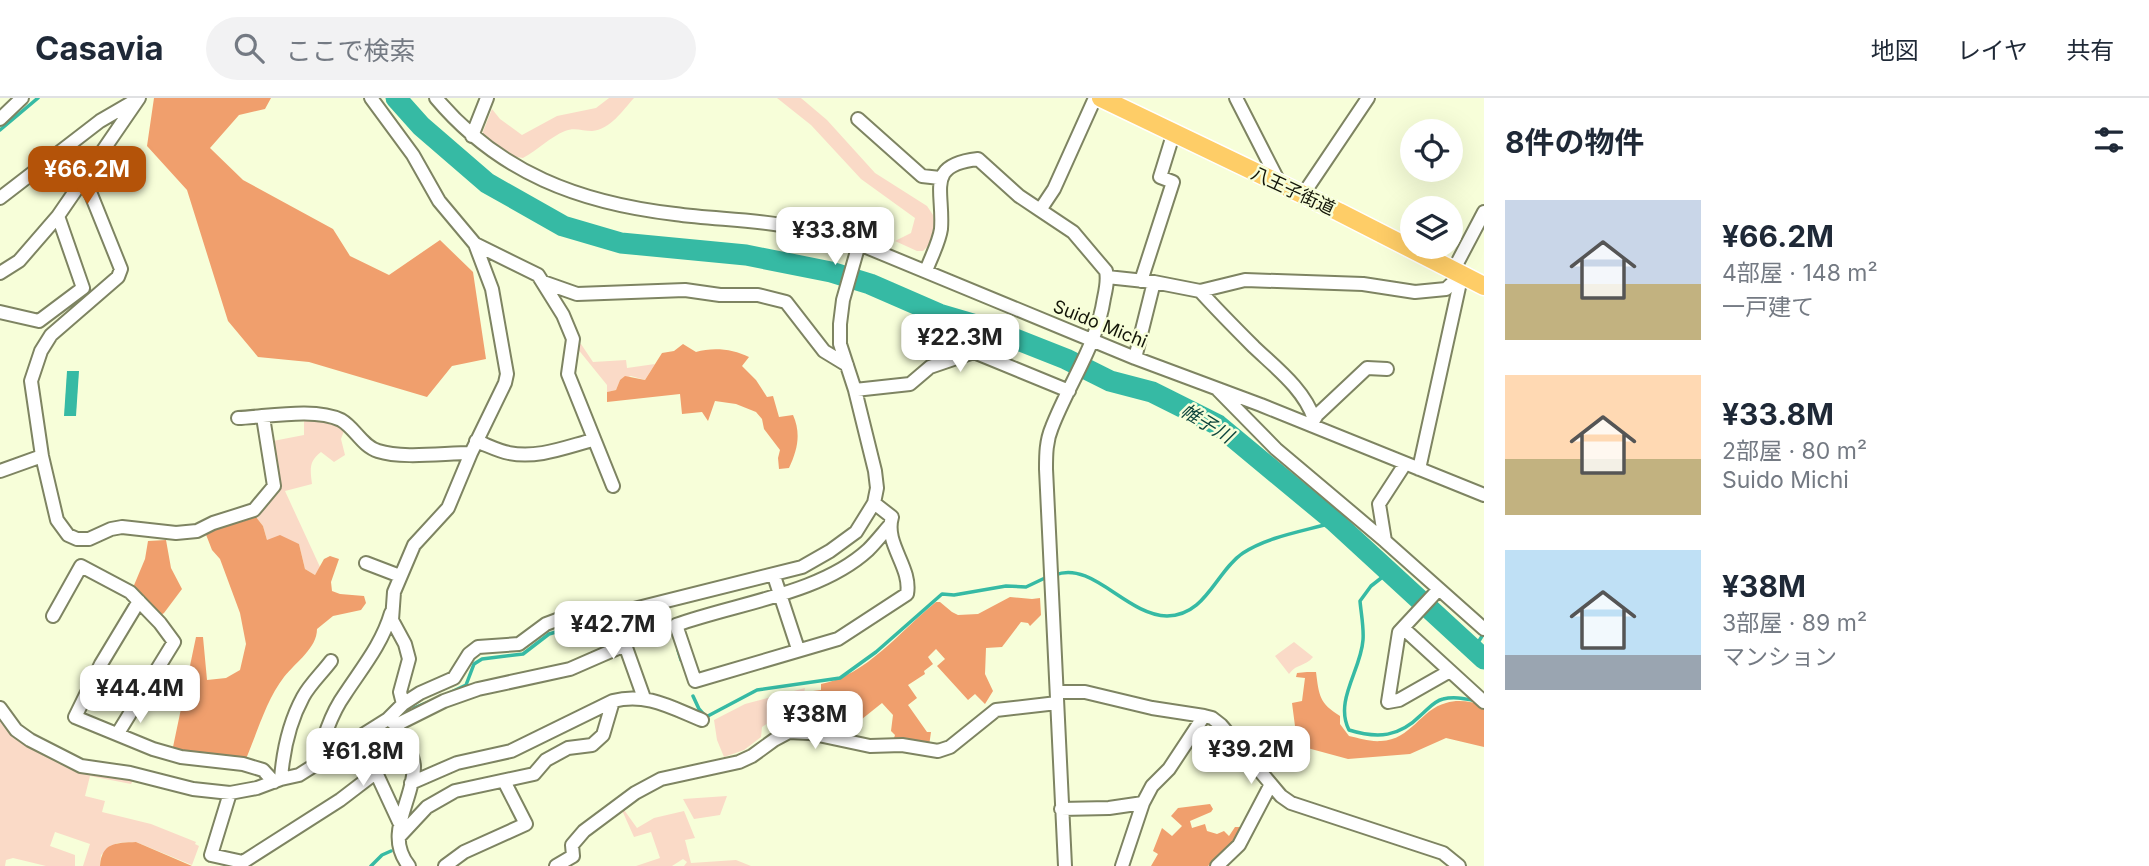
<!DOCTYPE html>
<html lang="ja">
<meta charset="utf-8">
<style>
:root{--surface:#fff;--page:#f2f2f3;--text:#1f2937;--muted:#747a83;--line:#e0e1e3;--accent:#b45309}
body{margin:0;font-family:Inter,"Noto Sans JP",sans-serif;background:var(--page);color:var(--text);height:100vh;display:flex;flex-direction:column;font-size:26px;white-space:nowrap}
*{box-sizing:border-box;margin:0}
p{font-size:23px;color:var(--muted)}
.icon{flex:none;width:38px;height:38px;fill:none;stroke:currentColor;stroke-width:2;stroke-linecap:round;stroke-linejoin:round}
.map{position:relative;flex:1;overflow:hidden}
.sheet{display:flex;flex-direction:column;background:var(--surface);width:665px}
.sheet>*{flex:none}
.controls{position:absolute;left:1400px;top:21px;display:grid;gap:14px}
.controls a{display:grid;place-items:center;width:63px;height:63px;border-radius:50%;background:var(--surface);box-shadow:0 7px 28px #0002;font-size:35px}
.price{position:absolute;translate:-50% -60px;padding:0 16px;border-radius:14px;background:#fff;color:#222;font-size:23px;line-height:46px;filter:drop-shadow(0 2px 4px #0008)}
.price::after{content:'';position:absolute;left:50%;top:42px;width:21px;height:16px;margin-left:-10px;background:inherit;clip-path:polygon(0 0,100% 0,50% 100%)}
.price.selected{background:var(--accent);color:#fff}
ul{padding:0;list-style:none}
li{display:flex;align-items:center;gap:21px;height:175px;padding:0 21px}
li span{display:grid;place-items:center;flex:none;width:196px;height:140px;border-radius:0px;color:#555}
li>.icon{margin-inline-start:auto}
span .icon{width:84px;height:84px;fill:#fffc;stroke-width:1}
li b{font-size:30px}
h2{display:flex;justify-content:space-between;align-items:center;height:84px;padding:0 21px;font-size:30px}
header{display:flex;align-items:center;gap:42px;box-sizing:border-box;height:98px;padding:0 35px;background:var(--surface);border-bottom:2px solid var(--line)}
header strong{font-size:33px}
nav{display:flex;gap:38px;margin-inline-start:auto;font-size:24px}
.search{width:490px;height:63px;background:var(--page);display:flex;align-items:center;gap:18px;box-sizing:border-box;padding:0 24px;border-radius:38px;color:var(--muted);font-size:26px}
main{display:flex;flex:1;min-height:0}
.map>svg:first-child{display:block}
</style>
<header>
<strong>Casavia</strong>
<div class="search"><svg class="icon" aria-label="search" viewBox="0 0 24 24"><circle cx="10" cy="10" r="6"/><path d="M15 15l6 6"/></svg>ここで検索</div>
<nav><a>地図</a><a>レイヤ</a><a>共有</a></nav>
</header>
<main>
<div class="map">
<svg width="1484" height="768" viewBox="0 0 1484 768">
<rect width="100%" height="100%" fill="#f7fed9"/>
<path fill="#fadac7" d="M609,0H634C623,12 610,32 592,33C583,33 574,29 565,33C550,39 538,52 523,60L516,59L482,36L492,11L500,21L522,37L557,18L596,10Z
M777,0H801L827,22L875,75L927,108L933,117L935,130L928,148L923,153H917L895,143L911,135L915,120L861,81L811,27Z
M581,246L593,264L626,262L627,270L655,266L645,282L631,278L620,282L616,292L607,294V287L577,250V247Z
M304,320L324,321L345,330L341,341L345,357L334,364L321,354C309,363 310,371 312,386L285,393L320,469L315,477L305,471L299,446L283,441L267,442L263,428L256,419L279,391L273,343L304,337Z
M1294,544L1313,559C1305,569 1297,565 1289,576L1275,558Z
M805,590L801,611L774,621L762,629L761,639L744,652L724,659L717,642L714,622L745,606Z
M0,614L33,648L135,679L131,686L90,678L85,698L105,703L102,714L151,726L196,744L195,746L199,748L192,767L136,744L117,745L101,757L100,768H83L90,746L55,734L50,748L75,757V768H46L13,760L6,762L5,768H0Z
M727,698L720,717L694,721L683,701Z
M622,709L637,730L654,720L684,713L695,740L685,742L691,765L736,762L751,768H684L687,764L683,761L672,768H636L660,760L651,734L634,739L621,710Z"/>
<path fill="#f09f6d" d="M154,0H271L265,11L239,17L210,50L243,82L333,131L350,158L389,177L440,142L473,174L486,261L452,268L427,299L309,264L258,259L228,223L187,92L147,48Z
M683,246L696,254C713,249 733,251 749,259L742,268L756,282L767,299L773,298L779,319L793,317C801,335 798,351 789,370L779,371L778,360L780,352L764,331L762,321L756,314L736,306L715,303L708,323L702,314L682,316L680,296L607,304V294L616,292L620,282L625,278L645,282L662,255L674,253Z
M256,419L263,428L267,442L280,437L299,446L305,471L315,477L324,461L330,458L339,461L331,484L332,493L340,496L364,498L366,505L361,512L333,518L317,531C317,550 296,564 284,579C266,602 257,636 245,663L188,655L173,649L196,539H203L207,582L226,580L240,572L246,546L240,515L220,461L212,452L205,434C222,427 239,426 256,419Z
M166,442L171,470L182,491L164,515L158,519L132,492L145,461L148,443Z
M1010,499L1032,501L1040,500L1041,517L1030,528L1028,525L1021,524L1002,549L986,550L985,576L993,593L985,606L975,596L968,602L937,568L945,561L936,551L928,559L933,566L924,573L925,576L908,587L917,600L908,607L927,634H931L929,648L893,643L895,637L891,633L893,617L882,605L862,621V627L856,626L852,632L836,626L833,630L804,620V603L814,601L813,593L821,592V586C866,578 901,532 936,504H940L952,514L958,517L978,516Z
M1307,574H1316C1319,597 1319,605 1340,618V626L1349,638C1359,640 1370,644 1381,643C1411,642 1421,611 1446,605C1459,601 1471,604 1484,607V649L1446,640L1410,656L1348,661L1300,648L1302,630L1295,628L1292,605L1302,603L1305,580L1296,579L1297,575Z
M1210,706L1213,711L1211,714L1190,723L1192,730L1205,726L1207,733L1217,736L1224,733L1229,738L1235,729H1242L1238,740L1208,768H1151L1158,756L1153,753L1162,730L1172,738L1182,728L1171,718L1178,710Z
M136,744L192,768H100C102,744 116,745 136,744Z"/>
<path fill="#36baa4" d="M67,273H79L76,318H64Z"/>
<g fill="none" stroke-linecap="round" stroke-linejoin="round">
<path stroke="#36baa4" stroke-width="3.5" d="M0,32L38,0
M1389,474L1371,488L1360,503C1361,515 1364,529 1363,542C1361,572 1334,603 1349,632C1378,641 1399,639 1421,617C1428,611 1434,603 1443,601C1455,598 1466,601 1477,603
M1055,477C1092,462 1126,517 1167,518C1206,518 1216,473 1243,455C1269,438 1305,433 1335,424
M626,535L642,540L664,531
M1474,551L1484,535
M678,552L681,562
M445,597L466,587L474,566L482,561L523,556L549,536L563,532
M693,598L699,611L706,619L757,592L840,580L876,554L942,496L954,497L1006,488L1026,489L1047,479
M414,610L431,603
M371,768L382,757L391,753"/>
<path stroke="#36baa4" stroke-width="21" d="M396,0L421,28L487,85L563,128L621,145L746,157L831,174L870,186L939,216L990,231L1066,261L1110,283L1152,294L1218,327L1335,424L1484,561"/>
<g stroke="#7e8462" stroke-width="16">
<path id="minor" d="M371,0L413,57L439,103L475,146L492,191L507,276L505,285L471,355L448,410L414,447L394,494L392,522L405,546L409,561L400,594L403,606
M436,0C499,75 580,105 675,116C710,121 746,121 781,127C808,131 833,138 859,146L1135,260L1261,307L1484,397
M1236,0L1281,88
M0,21L22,0
M858,21L922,78L940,80
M472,38L487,0
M84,79L121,171L118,179L51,237L41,253L31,283L42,358L57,422L68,437L77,441H89L111,431L122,429L176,435L197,433L213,425L254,412L274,388L263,319
M1302,98L1368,0
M0,100L100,23L136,2
M1040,112L1073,134L1106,173C1108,182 1106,191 1104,200C1097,247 1069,285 1052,329C1046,343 1046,357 1046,371L1065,768
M475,146L538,177L563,217L573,241L568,276L613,388
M926,173C931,159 939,145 941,131C944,92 925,67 978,61L1019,98L1040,112L1054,91L1095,0
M1453,173L1484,114
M0,175L19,163L58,118L139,0
M1107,179L1154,184L1135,260
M1141,183L1173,84L1160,79L1173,37
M543,184L577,196L685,192L720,197H758L786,204L824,253L847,267
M1154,184L1200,193L1245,182L1363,186L1415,194L1446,191L1461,177
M1200,193C1218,213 1236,231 1254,249C1276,270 1304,291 1314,321
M0,214L39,223L83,190L58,118
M855,292L910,286L930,269L974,254L1069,293
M1218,292L1276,351L1385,443
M238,320C266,319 315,309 341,322C355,330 362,348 378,353C403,361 444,355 471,355
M1311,327L1317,317L1367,270L1387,271
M476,343C487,347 498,353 509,355C537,361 566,349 593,342
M1405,366L1379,406L1385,443L1484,531
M1419,371L1461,180
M0,373L42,358
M874,405L892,419C884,446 912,469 907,496L838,541L695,583L676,527C737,505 820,496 868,452C876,444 883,435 890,427
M366,465L400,478
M774,478L798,551
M1439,491L1399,534L1388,604L1399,602L1450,573
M139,503L101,566L75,619L153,651L181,659L243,666L263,672L274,684
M614,516L644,600
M53,518L81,468L130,494L160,525L174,544L118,635
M1403,530L1484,604
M1057,594H1085L1152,610L1204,618L1212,620L1221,627L1281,698L1291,705L1443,755L1459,768
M0,610L16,632L30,642L81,668L130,675L193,691L230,695L257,690L281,681L299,677L388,621L403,606L420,595L454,580L469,556L478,549L519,546L546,526L562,520L614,516L802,469L830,453L856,434L874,405L877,390L875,373L855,292L840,246V226L843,202L859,146
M391,623L396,627C402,639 413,655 414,668C414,702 383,736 409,768
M396,627L444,603L478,591L570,571L625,547
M360,640L399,724
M316,667C323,642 330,617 345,596C362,570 382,546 391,515
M281,681C283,654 290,623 303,599C310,586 322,575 331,563
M411,685L457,665L511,653L613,603C646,594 672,610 702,622
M230,695L211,757L243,764L340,702L374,676
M1061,711L1109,710L1143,705
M399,739L427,709L455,693L534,676L546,662L568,650L592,647L603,637L613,603
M445,768L464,754L526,726L504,683
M556,768L573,758L572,747L584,733L635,695L661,681L739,664L752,658L774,642L789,634L809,635L870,648L902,647L938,653L950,649L996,612L1057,605
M1122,768L1143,705L1152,688L1169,671L1204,618
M1217,768L1239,747L1271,686"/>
</g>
<g stroke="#fff" stroke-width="21">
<path id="highway" d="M1101,0L1339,114L1484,188"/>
</g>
<use href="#minor" stroke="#fff" stroke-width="12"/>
<use href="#highway" stroke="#fecd67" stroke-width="18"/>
</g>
<g text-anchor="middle" stroke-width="5" stroke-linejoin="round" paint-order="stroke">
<g font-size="18" fill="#131508" stroke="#f7fed9">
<text transform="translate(1293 93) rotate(25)" y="6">八王子街道</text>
<text transform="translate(1100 226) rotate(22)" y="6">Suido Michi</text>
</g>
<g font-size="19" font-style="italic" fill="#0e463d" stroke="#f7fed9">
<text transform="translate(1207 325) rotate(31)" y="7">帷子川</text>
</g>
</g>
</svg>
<div class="controls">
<a><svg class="icon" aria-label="locate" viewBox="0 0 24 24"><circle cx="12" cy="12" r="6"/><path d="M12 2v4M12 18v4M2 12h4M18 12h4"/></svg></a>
<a><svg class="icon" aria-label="layers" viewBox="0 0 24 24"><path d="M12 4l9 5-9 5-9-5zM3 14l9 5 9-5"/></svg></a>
</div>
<b class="price selected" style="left:87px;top:108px">¥66.2M</b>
<b class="price" style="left:835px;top:169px">¥33.8M</b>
<b class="price" style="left:960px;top:276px">¥22.3M</b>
<b class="price" style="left:613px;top:563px">¥42.7M</b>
<b class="price" style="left:140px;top:627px">¥44.4M</b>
<b class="price" style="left:815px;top:653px">¥38M</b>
<b class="price" style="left:1251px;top:688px">¥39.2M</b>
<b class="price" style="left:363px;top:690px">¥61.8M</b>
</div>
<section class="sheet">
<h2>8件の物件<svg class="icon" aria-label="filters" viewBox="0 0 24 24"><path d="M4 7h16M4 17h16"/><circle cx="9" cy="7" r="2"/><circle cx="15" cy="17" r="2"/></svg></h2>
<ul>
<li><span style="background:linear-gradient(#c9d6e8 60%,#c2b280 0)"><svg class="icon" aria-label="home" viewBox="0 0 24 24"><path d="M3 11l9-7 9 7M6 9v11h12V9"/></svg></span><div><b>¥66.2M</b><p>4部屋 · 148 m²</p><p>一戸建て</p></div></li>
<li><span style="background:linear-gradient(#ffd9b3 60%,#c2b280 0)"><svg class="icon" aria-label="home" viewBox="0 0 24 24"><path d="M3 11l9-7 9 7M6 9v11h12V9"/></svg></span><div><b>¥33.8M</b><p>2部屋 · 80 m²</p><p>Suido Michi</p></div></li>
<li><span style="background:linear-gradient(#bfe0f5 75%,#9aa5b1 0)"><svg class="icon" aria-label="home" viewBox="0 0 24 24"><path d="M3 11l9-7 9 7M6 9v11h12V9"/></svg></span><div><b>¥38M</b><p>3部屋 · 89 m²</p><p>マンション</p></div></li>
</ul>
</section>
</main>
